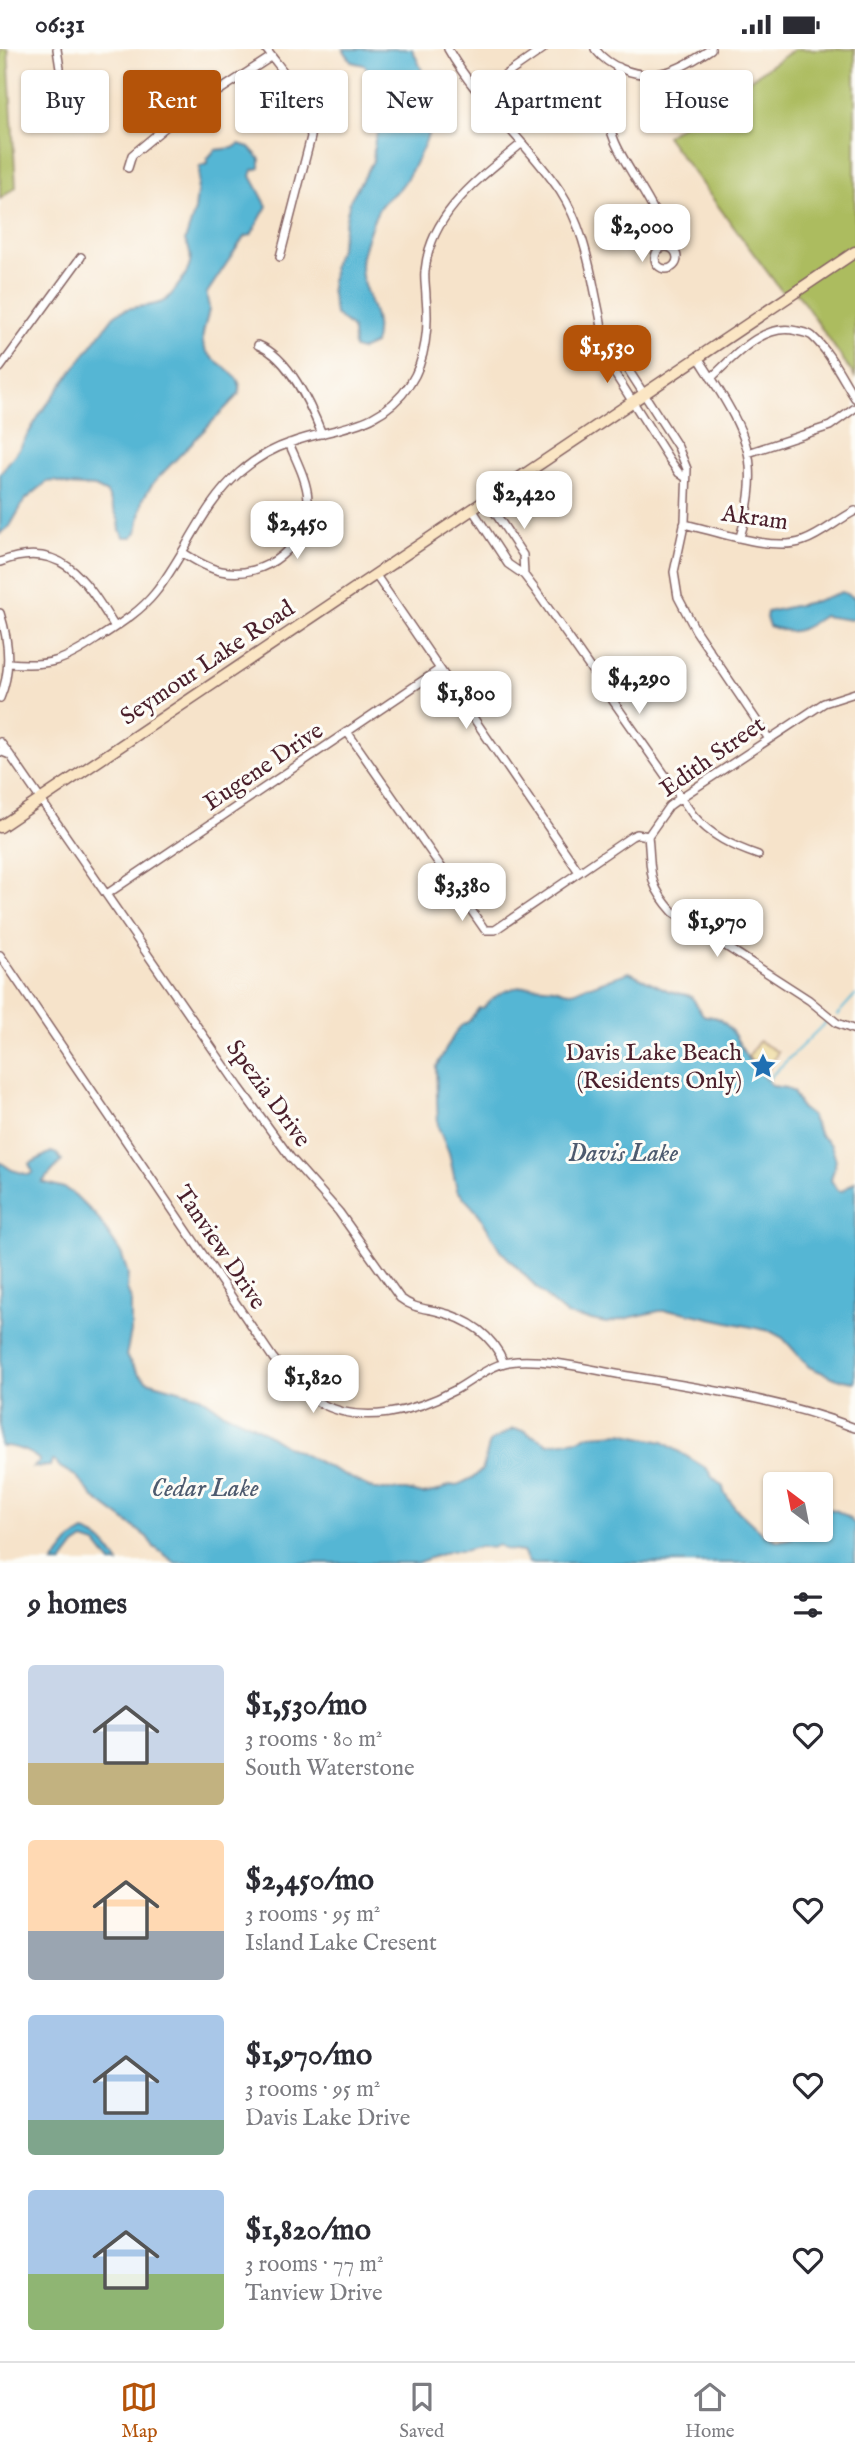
<!DOCTYPE html>
<meta charset="utf-8">
<style>
:root{--surface:#fff;--page:#f7f7f7;--text:#2b2b33;--muted:#7c7c81;--line:#e1e1e2;--accent:#b45309}
body{margin:0;font-family:"IM FELL English",serif;background:var(--page);color:var(--text);height:100vh;display:flex;flex-direction:column;font-size:26px;white-space:nowrap}
*{box-sizing:border-box;margin:0}
p{font-size:23px;color:var(--muted)}
.icon{flex:none;width:38px;height:38px;fill:none;stroke:currentColor;stroke-width:2;stroke-linecap:round;stroke-linejoin:round}
.map{position:relative;height:1514px;overflow:hidden}
.drawer{display:flex;flex-direction:column;background:var(--surface);flex:1}
.drawer>*{flex:none}
.banner{position:absolute;left:21px;top:21px;width:814px;height:63px;display:flex;gap:14px}
.needle{width:46px;rotate:328deg}
.buttons{position:absolute;left:763px;top:1423px;display:grid;gap:14px}
.buttons a{display:grid;place-items:center;width:70px;height:70px;border-radius:7px;background:var(--surface);box-shadow:0 2px 5px #0004;font-size:35px}
.price{position:absolute;translate:-50% -60px;padding:0 16px;border-radius:14px;background:#fff;color:#222;font-size:23px;line-height:46px;filter:drop-shadow(0 2px 4px #0008)}
.price::after{content:'';position:absolute;left:50%;top:42px;width:21px;height:16px;margin-left:-10px;background:inherit;clip-path:polygon(0 0,100% 0,50% 100%)}
.price.current{background:var(--accent);color:#fff}
ul{padding:0;list-style:none}
li{display:flex;align-items:center;gap:21px;height:175px;padding:0 28px}
li span{display:grid;place-items:center;flex:none;width:196px;height:140px;border-radius:7px;color:#555}
li>.icon{margin-inline-start:auto}
span .icon{width:84px;height:84px;fill:#fffc;stroke-width:1}
li b{font-size:30px}
h2{display:flex;justify-content:space-between;align-items:center;height:84px;padding:0 28px;font-size:30px}
.tag{padding:0 24px;border-radius:7px;background:var(--surface);box-shadow:0 2px 5px #0004;font-size:24px;line-height:63px}
.tag.current{background:var(--accent);color:#fff}
.status{display:flex;justify-content:space-between;align-items:center;height:49px;padding:0 35px;background:var(--surface);direction:ltr}
.status svg{height:19px;fill:currentColor}
.tabs{display:flex;justify-content:space-around;align-items:center;height:98px;border-top:2px solid var(--line);background:var(--surface);font-size:19px;color:var(--muted)}
.tabs a{display:grid;justify-items:center;gap:4px}
.tabs .current{color:var(--accent)}
.map>svg:first-child{display:block}
</style>
<div class="status"><b>06:31</b><svg viewBox="0 0 49 12"><path d="M0 12V9h3v3zM5 12V6h3v6zM10 12V3h3v9zM15 12V0h3v12zM26 1h20v11H26zM47 4h2v5h-2z"/></svg></div>
<div class="map">
<svg width="855" height="1514" viewBox="0 0 855 1514">
<rect width="100%" height="100%" fill="#fdfcf7"/>
<filter id="ink" filterUnits="userSpaceOnUse"><feTurbulence type="fractalNoise" baseFrequency=".0143" numOctaves="2"/><feDisplacementMap in="SourceGraphic" scale="14" xChannelSelector="R" yChannelSelector="G"/><feConvolveMatrix kernelMatrix="1 2 1 2 8 2 1 2 1" color-interpolation-filters="sRGB"/></filter>
<filter id="wash" filterUnits="userSpaceOnUse"><feTurbulence type="fractalNoise" baseFrequency=".00686" numOctaves="4" result="noise"/><feDisplacementMap in="SourceGraphic" scale="28" xChannelSelector="R" yChannelSelector="G"/><feGaussianBlur stdDeviation="1.57" result="paint"/><feColorMatrix in="noise" values="0 0 0 0 0 0 0 0 0 0 0 0 0 0 0 0 0 1.4 0 .05"/><feComposite in="paint" operator="in"/></filter>
<g filter="url(#wash)">
<rect width="100%" height="100%" fill="#f6e3ca"/>
<path fill="#acbc5f" stroke="#7b6e45" stroke-width="2" d="M0,0H8L16,138L0,150Z
M795,0H855V328L793,238L783,244L666,87Z"/>
<path fill="#eeda9e" stroke="#9c7c64" stroke-width="2" d="M759,992L778,1003L764,1027L748,1008Z"/>
<path fill="#55b6d4" stroke="#506a80" stroke-width="2" d="M343,0H412L422,21V49L433,68C432,83 410,128 399,140C393,146 385,150 380,158C372,171 367,189 363,203C353,238 385,261 374,295L361,301L354,299C353,273 353,281 335,265L331,239L334,214L340,199L350,151L373,112L375,90L384,71L383,52L376,31L364,16L352,13Z
M239,95L249,98L260,110V119L253,121L251,127L267,157L251,186L244,188L207,244C206,250 209,254 209,260C207,275 197,289 207,303C216,316 246,326 239,345L153,434L143,450L137,483L132,488H124L120,481L119,472L107,444L95,438L69,436L55,432L47,433L25,451L10,477L0,485V425L21,397L40,365L114,267C128,255 146,260 162,253C168,251 170,247 174,242C186,226 198,212 185,192L195,161L200,117L207,115V110L215,101L233,99Z
M842,543L855,549V568L851,571L823,567C800,582 797,587 769,577L766,569L767,563L816,552Z
M629,923L669,942L691,947L703,966C708,968 714,967 719,970C736,981 739,998 750,1013C757,1023 766,1028 772,1037L786,1039L793,1043L801,1059L811,1067L820,1086L831,1096L836,1111L831,1131L837,1141L842,1142L855,1133V1333L837,1330L809,1318L783,1289L770,1282L678,1262H659L606,1274L567,1266L550,1252L500,1201L479,1165L457,1141L449,1104L438,1078L436,1018L454,986L461,977L469,972L479,959H483C502,936 526,935 554,939C560,940 564,943 570,943C579,943 582,936 591,937Z
M51,1103L57,1105L62,1112L42,1133L64,1139L75,1146L97,1168L121,1204L128,1225L127,1240L131,1251V1283L126,1307L139,1325L147,1332L200,1347L223,1363L256,1378L286,1397L375,1441H406L423,1445L438,1442L450,1436L456,1437L474,1428L482,1421L490,1393L513,1380L526,1382C531,1388 541,1389 548,1395L578,1391L590,1386L621,1384L663,1393L707,1420L712,1428L723,1438L724,1443L735,1459L764,1486L779,1492L792,1489L796,1481L821,1480V1459C835,1460 847,1464 855,1476V1514H529L523,1503L507,1501L498,1496L491,1499L481,1497L463,1502H450L416,1514H176L154,1498L147,1488L93,1448L77,1428L60,1418L56,1413L52,1412L50,1417L33,1418L40,1412C32,1403 13,1396 0,1397V1113L12,1121L29,1126L33,1123L29,1115Z
M84,1483C102,1488 110,1501 119,1514H111L96,1495L84,1491L75,1497L62,1514H53L71,1491Z"/>
<g fill="none" stroke-linecap="round" stroke-linejoin="round">
<path stroke="#55b6d4" stroke-width="2" d="M837,966L855,946
M768,1030L826,973"/>
</g>
</g>
<g filter="url(#ink)">
<g fill="none" stroke-linecap="round" stroke-linejoin="round">
<g stroke="#866463" stroke-width="10">
<path id="street" d="M57,0L64,46L72,62
M266,0C290,32 307,46 311,88L280,208
M448,0C479,55 526,91 560,142C580,173 588,207 595,243C599,264 605,284 603,306L669,410L679,424L686,429
M595,0C602,9 612,16 622,20C656,34 683,19 711,0
M619,18C614,30 609,42 608,54C602,102 660,147 666,198
M478,45L543,0
M128,119L132,106L174,71L271,8
M655 209a11 11 0 1 1 22 0a11 11 0 1 1-22 0Z
M604,290L613,297L678,398L687,420L685,472L674,523L678,548L696,582L769,690
M258,296C289,308 310,355 322,385
M698,308C717,338 748,382 750,417C752,440 747,465 740,488
M0,319L81,208
M711,329C734,308 763,273 797,282C802,283 808,284 812,287C830,303 842,329 855,349
M748,404L830,377L855,359
M486,450L523,506L524,526
M472,460L508,515L524,526L534,539L693,766C711,787 732,797 758,806
M684,475C716,482 772,503 803,492C821,486 837,471 855,462
M182,503C194,511 207,519 221,522C266,531 308,496 308,450C307,431 296,411 289,394
M0,513C62,489 86,532 115,578
M375,525L579,823
M0,564C9,592 12,621 0,649
M9,614C48,618 65,612 97,590C117,577 140,563 155,544C186,505 202,456 240,423C254,411 272,400 290,394C336,377 379,381 410,335C426,311 429,277 426,248C426,239 424,231 425,222C430,164 480,129 521,95
M348,684L485,881H495L632,787L637,785L648,787
M0,693L10,706L0,702
M10,706L239,1038L290,1108L339,1163L400,1249C413,1259 422,1259 436,1262C467,1269 492,1285 504,1314
M648,787C652,823 646,833 673,863L809,951L837,974L855,981
M648,787L669,757L680,749L824,654L855,644
M107,845L440,620
M0,906L273,1309C286,1325 300,1343 318,1353C361,1377 414,1363 455,1341C475,1330 493,1313 517,1312C551,1310 588,1320 622,1326C701,1339 780,1350 855,1379"/>
</g>
<g stroke="#866463" stroke-width="13">
<path id="secondary" d="M0,778L855,203"/>
</g>
<use href="#street" stroke="#fff" stroke-width="7"/>
<use href="#secondary" stroke="#fbe6c4" stroke-width="10"/>
</g>
</g>
<defs>
<g id="sight-bare" transform="scale(2.1)"><path d="M0-6L1.8-2.2L6-1.7L2.9 1.2L3.7 5.4L0 3.3L-3.7 5.4L-2.9 1.2L-6-1.7L-1.8-2.2Z" fill="#1f6fb2" stroke="#fdfcf7" stroke-width="2.5" paint-order="stroke"/></g>
</defs>
<g fill-rule="evenodd">
<use href="#sight-bare" x="763" y="1017"/>
</g>
<g text-anchor="middle" stroke-width="6" stroke-linejoin="round" paint-order="stroke">
<g font-size="24" fill="#4a1f2b" stroke="#fdfcf7">
<text transform="translate(755 468) rotate(8)" y="8">Akram</text>
<text transform="translate(207 613) rotate(-34)" y="8">Seymour Lake Road</text>
<text transform="translate(712 707) rotate(-35)" y="8">Edith Street</text>
<text transform="translate(263 717) rotate(-34)" y="8">Eugene Drive</text>
<text transform="translate(269 1044) rotate(54)" y="8">Spezia Drive</text>
<text transform="translate(221 1198) rotate(56)" y="8">Tanview Drive</text>
</g>
<g font-size="24" fill="#4a1f2b" stroke="#fdfcf7" text-anchor="end">
<text x="742" y="1011">Davis Lake Beach<tspan x="742" dy="28">(Residents Only)</tspan></text>
</g>
<g font-size="26" font-style="italic" fill="#4e5b6f" stroke="#fdfcf7">
<text x="623" y="1112">Davis Lake</text>
<text x="205" y="1447">Cedar Lake</text>
</g>
</g>
</svg>
<div class="buttons">
<a><svg class="needle" viewBox="-14 -14 28 28"><path d="M0-13l5 13h-10z" fill="#e53935"/><path d="M0 13l5-13h-10z" fill="#7c7c81"/></svg></a>
</div>
<b class="price" style="left:642px;top:215px">$2,000</b>
<b class="price current" style="left:607px;top:336px">$1,530</b>
<b class="price" style="left:524px;top:482px">$2,420</b>
<b class="price" style="left:297px;top:512px">$2,450</b>
<b class="price" style="left:639px;top:667px">$4,290</b>
<b class="price" style="left:466px;top:682px">$1,800</b>
<b class="price" style="left:462px;top:874px">$3,380</b>
<b class="price" style="left:717px;top:910px">$1,970</b>
<b class="price" style="left:313px;top:1366px">$1,820</b>
<div class="banner">
<a class="tag">Buy</a>
<a class="tag current">Rent</a>
<a class="tag">Filters</a>
<a class="tag">New</a>
<a class="tag">Apartment</a>
<a class="tag">House</a>
</div>
</div>
<section class="drawer">
<h2>9 homes<svg class="icon" aria-label="filters" viewBox="0 0 24 24"><path d="M4 7h16M4 17h16"/><circle cx="9" cy="7" r="2"/><circle cx="15" cy="17" r="2"/></svg></h2>
<ul>
<li><span style="background:linear-gradient(#c9d6e8 70%,#c2b280 0)"><svg class="icon" aria-label="home" viewBox="0 0 24 24"><path d="M3 11l9-7 9 7M6 9v11h12V9"/></svg></span><div><b>$1,530/mo</b><p>3 rooms · 80 m²</p><p>South Waterstone</p></div><svg class="icon" aria-label="heart" viewBox="0 0 24 24"><path d="M12 20l-8-8c-3-5 5-10 8-4 3-6 11-1 8 4z"/></svg></li>
<li><span style="background:linear-gradient(#ffd9b3 65%,#9aa5b1 0)"><svg class="icon" aria-label="home" viewBox="0 0 24 24"><path d="M3 11l9-7 9 7M6 9v11h12V9"/></svg></span><div><b>$2,450/mo</b><p>3 rooms · 95 m²</p><p>Island Lake Cresent</p></div><svg class="icon" aria-label="heart" viewBox="0 0 24 24"><path d="M12 20l-8-8c-3-5 5-10 8-4 3-6 11-1 8 4z"/></svg></li>
<li><span style="background:linear-gradient(#a9c7e8 75%,#7fa58c 0)"><svg class="icon" aria-label="home" viewBox="0 0 24 24"><path d="M3 11l9-7 9 7M6 9v11h12V9"/></svg></span><div><b>$1,970/mo</b><p>3 rooms · 95 m²</p><p>Davis Lake Drive</p></div><svg class="icon" aria-label="heart" viewBox="0 0 24 24"><path d="M12 20l-8-8c-3-5 5-10 8-4 3-6 11-1 8 4z"/></svg></li>
<li><span style="background:linear-gradient(#a9c7e8 60%,#8fb573 0)"><svg class="icon" aria-label="home" viewBox="0 0 24 24"><path d="M3 11l9-7 9 7M6 9v11h12V9"/></svg></span><div><b>$1,820/mo</b><p>3 rooms · 77 m²</p><p>Tanview Drive</p></div><svg class="icon" aria-label="heart" viewBox="0 0 24 24"><path d="M12 20l-8-8c-3-5 5-10 8-4 3-6 11-1 8 4z"/></svg></li>
</ul>
</section>
<nav class="tabs">
<a class="current"><svg class="icon" aria-label="map" viewBox="0 0 24 24"><path d="M3 6l6-2 6 2 6-2v14l-6 2-6-2-6 2zM9 4v14M15 6v14"/></svg>Map</a>
<a><svg class="icon" aria-label="saved" viewBox="0 0 24 24"><path d="M7 4h10v16l-5-4-5 4z"/></svg>Saved</a>
<a><svg class="icon" aria-label="home" viewBox="0 0 24 24"><path d="M3 11l9-7 9 7M6 9v11h12V9"/></svg>Home</a>
</nav>
